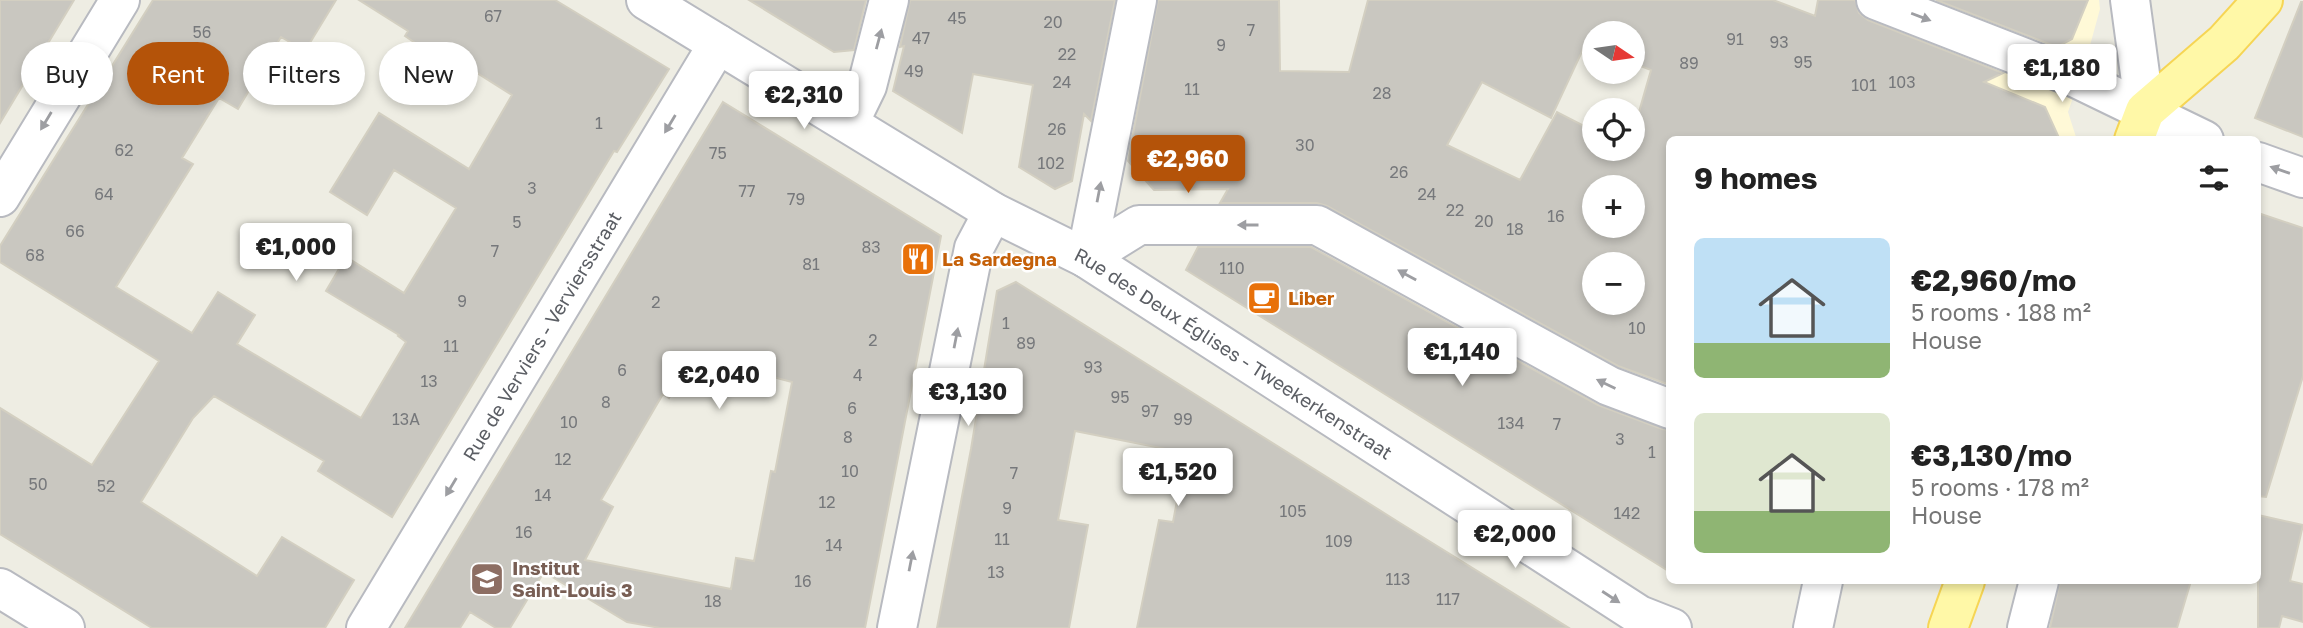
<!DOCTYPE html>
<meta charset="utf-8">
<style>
:root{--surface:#fff;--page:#f6f6f6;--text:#222;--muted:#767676;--accent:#b45309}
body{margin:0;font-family:"Golos Text",sans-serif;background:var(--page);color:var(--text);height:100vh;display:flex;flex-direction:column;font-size:26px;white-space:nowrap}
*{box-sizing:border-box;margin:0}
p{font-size:23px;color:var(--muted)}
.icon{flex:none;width:38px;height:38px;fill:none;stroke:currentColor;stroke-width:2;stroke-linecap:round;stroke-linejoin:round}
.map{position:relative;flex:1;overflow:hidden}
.drawer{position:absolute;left:1666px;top:136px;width:595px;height:448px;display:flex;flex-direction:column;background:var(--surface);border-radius:10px;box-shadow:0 4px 10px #0003}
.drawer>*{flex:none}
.guide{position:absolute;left:21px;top:42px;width:665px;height:63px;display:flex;gap:14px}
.needle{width:46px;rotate:103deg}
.tools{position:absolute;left:1582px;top:21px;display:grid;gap:14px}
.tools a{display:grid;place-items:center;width:63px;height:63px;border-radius:50%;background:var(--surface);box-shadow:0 4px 10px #0003;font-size:35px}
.price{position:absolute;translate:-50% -60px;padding:0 16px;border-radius:7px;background:#fff;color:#222;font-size:23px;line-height:46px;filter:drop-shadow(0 2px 4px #0008)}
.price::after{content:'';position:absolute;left:50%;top:42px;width:21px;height:16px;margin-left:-10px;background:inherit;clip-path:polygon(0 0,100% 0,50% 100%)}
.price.selected{background:var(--accent);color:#fff}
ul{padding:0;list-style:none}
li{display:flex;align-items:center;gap:21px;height:175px;padding:0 28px}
li span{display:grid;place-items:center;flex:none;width:196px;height:140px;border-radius:10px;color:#555}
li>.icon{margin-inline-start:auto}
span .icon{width:84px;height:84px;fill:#fffc;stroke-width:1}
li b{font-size:30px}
h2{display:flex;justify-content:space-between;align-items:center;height:84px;padding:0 28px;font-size:30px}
.chip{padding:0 24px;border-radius:32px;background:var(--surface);box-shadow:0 4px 10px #0003;font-size:24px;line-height:63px}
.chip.selected{background:var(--accent);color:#fff}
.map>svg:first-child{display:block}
</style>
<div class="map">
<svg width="2303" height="628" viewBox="0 0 2303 628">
<rect width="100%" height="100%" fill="#eeede3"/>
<path fill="#fff9d7" d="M1958,0H2099L2100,9L2086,60L2068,112L2076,137L2074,140H1905Z"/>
<path fill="#c9c7c0" stroke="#d3cfc1" stroke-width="2" fill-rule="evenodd" d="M0,0H74L0,123Z
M153,0H336L305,51L281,37L238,109L219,98L182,158L193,164L116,287L192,333L218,292L255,315L237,344L361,418L406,342L398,336L399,335L326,291L346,257L404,293L456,208L394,170L367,215L330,192L379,113L469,169L512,95L469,68L456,71L405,36L408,31L359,0H555L669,69L617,152L614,151L392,517L318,471L324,461L214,396L193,418L141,502L257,576L282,537L354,580L325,628H152L0,534V408L92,465L159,361L0,262V246Z
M749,0H866L854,50L834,52Z
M910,0H1115L1091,121L1084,114L1072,181L1055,189L1019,167L1033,85L973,74L962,133L893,91L904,46L900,47Z
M1158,0H1279L1280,71L1349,72L1368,0H1773L1815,16L1818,0H1855L1859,13L1868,20L2003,73L1984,82L2045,107L2060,140H1670V385L1618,366L1327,206L1317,203H1220L1228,189L1154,190L1128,161ZM1594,33H1633V63L1651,70L1633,133V149H1594V131L1557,112L1520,180L1447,145L1482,82L1551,118L1585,45L1594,49ZM1594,187H1633V226H1594ZM1594,264H1633V303H1594Z
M1936,0H2088L2072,39L2057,47Z
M2301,2H2303V137L2255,118Z
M723,102L941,236L865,628H660L627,622L544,572L510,628H496L470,612L460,628H405ZM706,360L792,382L775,472L771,471L754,561L736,558L731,589L585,560L613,507L601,500L663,394L669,398L677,383L689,390Z
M2258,213L2303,228V376L2266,497L2258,496Z
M1198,247H1311L1598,405L1662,429L1670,430V572L1186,270Z
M1016,282L1400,523L1569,628H1137L1159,520L1173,522L1186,453L1075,431L1058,520L1088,525L1069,628H937L971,449L997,291Z
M2258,515L2303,525L2290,581L2303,584V622L2282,616L2279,628H2258Z
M2060,581H2191L2177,628H2050Z"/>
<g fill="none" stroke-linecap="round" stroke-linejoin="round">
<g stroke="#b8bac0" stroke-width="42">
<g id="minor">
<path id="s1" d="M646,0L993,212L1086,258L1639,615L1672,628"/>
<path d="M1876,0L2076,78L2204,140"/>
<path d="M2130,0L2145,111"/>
<path d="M849,123L867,86L889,0"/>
<path d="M2258,162L2303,178"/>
<path d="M0,197L120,0"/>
<path d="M1086,258L1139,225H1317L1609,386L1670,409"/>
<path d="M1086,258L1137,0"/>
<path d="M0,588L65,628"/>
<path id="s2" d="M366,628L718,44"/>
<path d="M897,628L974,248L993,212"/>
<path d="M1813,628L1823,581"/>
<path d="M2027,628L2039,581"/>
</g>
</g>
<g stroke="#f6d554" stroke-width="42">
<path id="major" d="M2134,140L2145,111L2224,43L2263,0
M1948,628L1965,581"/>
</g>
<use href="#minor" stroke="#fff" stroke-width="38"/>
<use href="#major" stroke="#fff8a7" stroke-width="38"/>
</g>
<defs><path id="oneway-solid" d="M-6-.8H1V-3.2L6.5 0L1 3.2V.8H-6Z" transform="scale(1.75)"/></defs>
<g fill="#9d9ea2">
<use href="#oneway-solid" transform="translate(1921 17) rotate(21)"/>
<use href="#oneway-solid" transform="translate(879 39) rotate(-75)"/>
<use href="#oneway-solid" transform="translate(46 121) rotate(121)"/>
<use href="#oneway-solid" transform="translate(670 124) rotate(121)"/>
<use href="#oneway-solid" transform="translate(2280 170) rotate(-161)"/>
<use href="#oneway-solid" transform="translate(1099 192) rotate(-79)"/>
<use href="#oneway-solid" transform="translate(1248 225) rotate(-180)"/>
<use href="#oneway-solid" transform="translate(1407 275) rotate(-151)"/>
<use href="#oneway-solid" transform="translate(956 338) rotate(-79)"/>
<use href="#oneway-solid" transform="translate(1606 384) rotate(-154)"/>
<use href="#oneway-solid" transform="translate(451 487) rotate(121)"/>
<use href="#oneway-solid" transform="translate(911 561) rotate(-79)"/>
<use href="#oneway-solid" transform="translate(1611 597) rotate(33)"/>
</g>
<defs>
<g id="restaurant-square" transform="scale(1.75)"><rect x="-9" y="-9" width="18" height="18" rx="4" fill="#e8710a" stroke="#fff"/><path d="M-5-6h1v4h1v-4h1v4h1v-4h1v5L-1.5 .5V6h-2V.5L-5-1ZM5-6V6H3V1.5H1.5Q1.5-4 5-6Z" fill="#fff"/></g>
<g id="cafe-square" transform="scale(1.75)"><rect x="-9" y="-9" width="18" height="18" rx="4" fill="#e8710a" stroke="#fff"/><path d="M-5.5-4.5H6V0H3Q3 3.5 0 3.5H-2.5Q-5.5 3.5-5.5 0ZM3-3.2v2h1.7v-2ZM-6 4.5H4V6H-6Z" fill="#fff"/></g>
<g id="school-square" transform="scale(1.75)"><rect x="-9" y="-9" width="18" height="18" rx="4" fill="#8d6e63" stroke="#fff"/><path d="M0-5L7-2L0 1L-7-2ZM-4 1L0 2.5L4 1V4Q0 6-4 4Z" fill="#fff"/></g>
</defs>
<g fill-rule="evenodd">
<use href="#restaurant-square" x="918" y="259"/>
<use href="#cafe-square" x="1264" y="298"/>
<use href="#school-square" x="487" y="579"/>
</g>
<g text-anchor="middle" stroke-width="5" stroke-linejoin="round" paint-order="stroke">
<g font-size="16" fill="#76787b">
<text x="493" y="22">67</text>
<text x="957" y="24">45</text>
<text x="1053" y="28">20</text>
<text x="1251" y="36">7</text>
<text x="202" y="38">56</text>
<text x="921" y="44">47</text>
<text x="1735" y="45">91</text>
<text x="1779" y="48">93</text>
<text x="1221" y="51">9</text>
<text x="1067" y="60">22</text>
<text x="1803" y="68">95</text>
<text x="1689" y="69">89</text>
<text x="914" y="77">49</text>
<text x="1062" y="88">24</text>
<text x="1902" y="88">103</text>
<text x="1864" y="91">101</text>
<text x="1192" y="95">11</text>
<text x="1382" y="99">28</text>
<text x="599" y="129">1</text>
<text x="1057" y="135">26</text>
<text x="1305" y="151">30</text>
<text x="124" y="156">62</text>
<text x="718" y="159">75</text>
<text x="1051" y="169">102</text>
<text x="1399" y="178">26</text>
<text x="532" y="194">3</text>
<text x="747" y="197">77</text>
<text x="104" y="200">64</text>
<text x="1427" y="200">24</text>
<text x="796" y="205">79</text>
<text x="1455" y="216">22</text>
<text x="1556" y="222">16</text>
<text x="1484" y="227">20</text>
<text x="517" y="228">5</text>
<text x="1515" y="235">18</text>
<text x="75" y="237">66</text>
<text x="871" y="253">83</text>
<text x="495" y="257">7</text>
<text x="35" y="261">68</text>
<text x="811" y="270">81</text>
<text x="1232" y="274">110</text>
<text x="462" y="307">9</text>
<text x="656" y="308">2</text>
<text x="1006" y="329">1</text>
<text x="1637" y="334">10</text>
<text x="873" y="346">2</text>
<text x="1026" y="349">89</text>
<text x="451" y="352">11</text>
<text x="1093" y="373">93</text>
<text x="622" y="376">6</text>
<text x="858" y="381">4</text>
<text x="429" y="387">13</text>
<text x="1120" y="403">95</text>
<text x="606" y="408">8</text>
<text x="852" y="414">6</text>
<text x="1150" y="417">97</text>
<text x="406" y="425">13A</text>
<text x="1183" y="425">99</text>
<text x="569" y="428">10</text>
<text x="1511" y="429">134</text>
<text x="1557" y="430">7</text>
<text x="848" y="443">8</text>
<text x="1620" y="445">3</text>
<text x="1652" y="458">1</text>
<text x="563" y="465">12</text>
<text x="850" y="477">10</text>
<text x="1014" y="479">7</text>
<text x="38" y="490">50</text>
<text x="106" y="492">52</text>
<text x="543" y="501">14</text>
<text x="827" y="508">12</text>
<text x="1007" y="514">9</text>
<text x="1293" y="517">105</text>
<text x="1627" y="519">142</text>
<text x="524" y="538">16</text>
<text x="1002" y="545">11</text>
<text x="1339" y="547">109</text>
<text x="834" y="551">14</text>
<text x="996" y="578">13</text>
<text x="1398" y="585">113</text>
<text x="803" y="587">16</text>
<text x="1448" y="605">117</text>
<text x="713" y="607">18</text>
</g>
<g font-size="19" font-weight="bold" fill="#c56008" stroke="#fff" text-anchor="start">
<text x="942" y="266">La Sardegna</text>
<text x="1288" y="305">Liber</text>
</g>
<g font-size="19" fill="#5b5e64" stroke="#fff">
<text dy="7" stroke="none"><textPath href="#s2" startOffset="341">Rue de Verviers - Verviersstraat</textPath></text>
<text dy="7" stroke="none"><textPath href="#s1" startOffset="686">Rue des Deux Églises - Tweekerkenstraat</textPath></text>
</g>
<g font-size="19" font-weight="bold" fill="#785e54" stroke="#fff" text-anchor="start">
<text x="512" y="575">Institut<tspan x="512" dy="22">Saint-Louis 3</tspan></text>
</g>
</g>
</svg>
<div class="tools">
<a><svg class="needle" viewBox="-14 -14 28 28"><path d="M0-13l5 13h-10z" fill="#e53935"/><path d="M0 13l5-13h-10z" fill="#767676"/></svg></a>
<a><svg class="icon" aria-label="locate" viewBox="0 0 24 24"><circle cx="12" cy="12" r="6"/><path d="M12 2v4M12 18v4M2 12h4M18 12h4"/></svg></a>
<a>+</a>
<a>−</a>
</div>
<b class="price" style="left:2062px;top:104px">€1,180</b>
<b class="price" style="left:804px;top:131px">€2,310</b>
<b class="price selected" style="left:1188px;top:195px">€2,960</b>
<b class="price" style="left:296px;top:283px">€1,000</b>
<b class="price" style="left:1462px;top:388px">€1,140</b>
<b class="price" style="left:719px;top:411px">€2,040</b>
<b class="price" style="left:968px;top:428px">€3,130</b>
<b class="price" style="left:1178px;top:508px">€1,520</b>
<b class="price" style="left:1515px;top:570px">€2,000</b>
<div class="guide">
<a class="chip">Buy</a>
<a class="chip selected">Rent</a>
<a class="chip">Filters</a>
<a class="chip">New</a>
</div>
<section class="drawer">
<h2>9 homes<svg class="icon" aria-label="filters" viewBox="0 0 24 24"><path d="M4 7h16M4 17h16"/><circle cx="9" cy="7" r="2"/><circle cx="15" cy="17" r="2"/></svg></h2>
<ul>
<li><span style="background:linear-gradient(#bfe0f5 75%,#8fb573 0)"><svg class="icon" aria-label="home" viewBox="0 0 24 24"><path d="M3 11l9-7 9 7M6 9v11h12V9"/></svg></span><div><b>€2,960/mo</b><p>5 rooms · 188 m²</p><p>House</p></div></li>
<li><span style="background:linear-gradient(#dfe7d0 70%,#8fb573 0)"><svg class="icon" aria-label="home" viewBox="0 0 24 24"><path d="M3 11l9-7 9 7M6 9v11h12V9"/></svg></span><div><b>€3,130/mo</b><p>5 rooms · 178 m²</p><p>House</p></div></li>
</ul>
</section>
</div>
